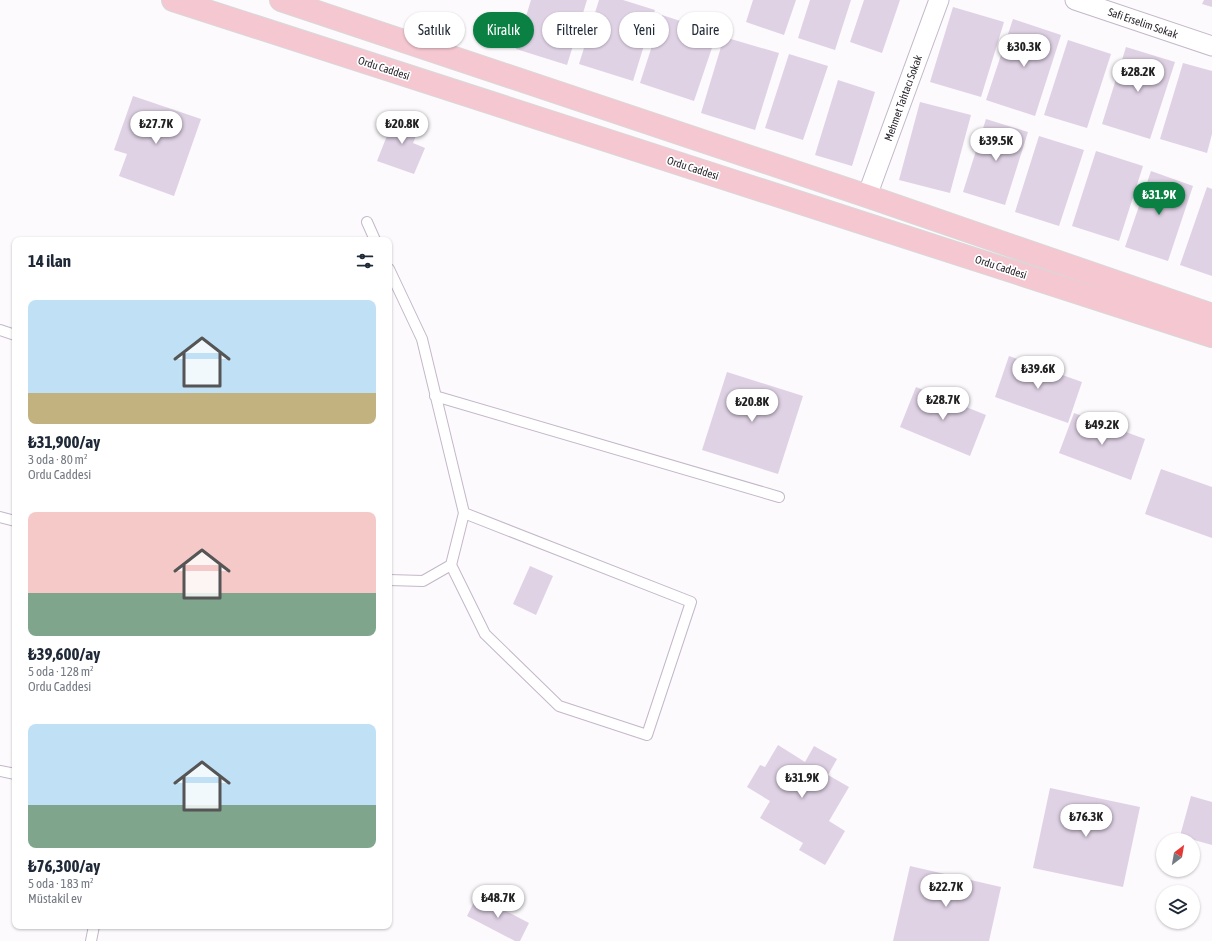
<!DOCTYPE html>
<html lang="tr">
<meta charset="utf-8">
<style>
:root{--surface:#fff;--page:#f6f6f7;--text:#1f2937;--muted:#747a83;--accent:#0b8043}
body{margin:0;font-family:"Asap Condensed",sans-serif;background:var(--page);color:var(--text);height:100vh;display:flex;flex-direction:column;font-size:15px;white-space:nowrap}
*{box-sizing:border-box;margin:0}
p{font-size:13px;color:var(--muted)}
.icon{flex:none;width:22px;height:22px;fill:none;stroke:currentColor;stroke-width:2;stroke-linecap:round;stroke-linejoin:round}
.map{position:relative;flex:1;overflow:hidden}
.details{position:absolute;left:12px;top:237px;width:380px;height:692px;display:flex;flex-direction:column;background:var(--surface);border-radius:8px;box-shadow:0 1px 3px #0004}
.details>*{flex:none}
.banner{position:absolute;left:404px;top:12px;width:380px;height:36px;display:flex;gap:8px}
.needle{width:26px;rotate:31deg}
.tools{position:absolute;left:1156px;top:833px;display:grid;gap:8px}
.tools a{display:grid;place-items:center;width:44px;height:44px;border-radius:50%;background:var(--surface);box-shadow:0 1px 3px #0004;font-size:20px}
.price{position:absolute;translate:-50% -34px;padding:0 9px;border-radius:14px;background:#fff;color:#222;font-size:13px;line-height:26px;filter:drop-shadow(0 1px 2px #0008)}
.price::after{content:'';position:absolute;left:50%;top:24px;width:12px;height:9px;margin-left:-6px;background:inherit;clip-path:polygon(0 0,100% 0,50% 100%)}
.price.active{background:var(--accent);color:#fff}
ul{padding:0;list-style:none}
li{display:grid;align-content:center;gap:8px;height:212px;padding:0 16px}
li span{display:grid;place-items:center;height:124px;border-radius:8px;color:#555}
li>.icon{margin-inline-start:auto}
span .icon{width:72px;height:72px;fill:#fffc;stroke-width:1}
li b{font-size:17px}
h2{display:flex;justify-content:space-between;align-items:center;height:48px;padding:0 16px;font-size:17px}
.pill{padding:0 14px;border-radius:18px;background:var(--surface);box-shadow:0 1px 3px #0004;font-size:14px;line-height:36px}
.pill.active{background:var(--accent);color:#fff}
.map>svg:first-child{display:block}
</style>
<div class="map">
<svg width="1212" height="941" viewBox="0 0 1212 941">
<rect width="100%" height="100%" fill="#fcfafd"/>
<path fill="#dfd2e5" d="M531,0H587L567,65L516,49Z
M599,0H623L655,10L633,81L579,64Z
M753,0H796L784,35L746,22Z
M810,0H851L835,50L798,38Z
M864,0H900L882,53L850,42Z
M1204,0H1212V7L1202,4Z
M953,7L1004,22L981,97L930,82Z
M662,15L717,33L694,101L640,83Z
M1013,19L1061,35L1035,116L986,100Z
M724,37L779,53L755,130L701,113Z
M1068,40L1111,54L1087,128L1044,115Z
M1126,47L1175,62L1150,139L1102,124Z
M789,54L828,66L803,140L765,128Z
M1183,63L1212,71V134L1207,153L1160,139Z
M838,80L875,92L852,166L815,155Z
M133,96L201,119L174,196L119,176L127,154L114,150Z
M920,102L971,115L950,193L899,180Z
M396,113L421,123L413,143L425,148L414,174L377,161Z
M986,119L1028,132L1005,205L963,192Z
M1039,136L1084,150L1059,226L1015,212Z
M1096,151L1143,166L1119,241L1072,226Z
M1151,171L1193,186L1168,261L1125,247Z
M1207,187L1212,189V276L1180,265Z
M1009,356L1082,382L1068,423L995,397Z
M727,372L803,396L778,474L702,450Z
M916,387L986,415L970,456L900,427Z
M1074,413L1145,439L1131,480L1059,453Z
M1161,469L1212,487V538L1145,514Z
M530,566L553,576L536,615L513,604Z
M778,745L805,762L814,746L837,759L828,775L849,787L829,821L845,831L825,865L799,850L803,843L760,818L770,801L747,787L760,765L765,767Z
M1050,788L1140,807L1123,887L1033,868Z
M1191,796L1212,802V845L1180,836Z
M910,866L1001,887L989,941H893Z
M477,896L529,923L520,941H515L467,916Z"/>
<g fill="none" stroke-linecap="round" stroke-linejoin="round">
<g stroke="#c4b7c9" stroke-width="12">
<path id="service" d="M367,222L375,240
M389,269L422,339L464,513L451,565L423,581L389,580
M0,330L15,335
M435,396L779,497
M0,517L15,521
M451,565L485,634L559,706L647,735L691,602L464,513
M0,771L15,774
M91,941L94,926"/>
</g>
<g stroke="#c4b7c9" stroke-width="21">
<path id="minor" d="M1075,0L1212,46
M867,196L939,0"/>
</g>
<g stroke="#d9d8d9" stroke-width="24">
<path id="primary" d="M173,0L1212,336
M281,0L867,196L1212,315"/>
</g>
<use href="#service" stroke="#fff" stroke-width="10"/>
<use href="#minor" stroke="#fff" stroke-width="19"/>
<use href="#primary" stroke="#f5c7d1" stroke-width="22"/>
</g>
<g text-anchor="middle" stroke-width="3.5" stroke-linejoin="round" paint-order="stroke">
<g font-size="11" fill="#2a252c" stroke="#fff">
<text transform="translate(1143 23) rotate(19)" y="4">Safi Erselim Sokak</text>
<text transform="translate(384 68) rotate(18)" y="4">Ordu Caddesi</text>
<text transform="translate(903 98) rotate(-70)" y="4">Mehmet Tahtacı Sokak</text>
<text transform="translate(693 168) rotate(18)" y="4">Ordu Caddesi</text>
<text transform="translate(1001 267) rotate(18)" y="4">Ordu Caddesi</text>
</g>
</g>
</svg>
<div class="tools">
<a><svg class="needle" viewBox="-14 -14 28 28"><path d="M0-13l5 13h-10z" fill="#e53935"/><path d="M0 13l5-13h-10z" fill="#747a83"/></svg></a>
<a><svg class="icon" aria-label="layers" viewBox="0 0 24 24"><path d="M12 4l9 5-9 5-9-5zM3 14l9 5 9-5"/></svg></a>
</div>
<b class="price" style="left:1024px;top:68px">₺30.3K</b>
<b class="price" style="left:1138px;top:93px">₺28.2K</b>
<b class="price" style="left:156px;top:145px">₺27.7K</b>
<b class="price" style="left:402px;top:145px">₺20.8K</b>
<b class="price" style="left:996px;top:162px">₺39.5K</b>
<b class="price active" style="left:1159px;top:216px">₺31.9K</b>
<b class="price" style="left:1038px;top:390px">₺39.6K</b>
<b class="price" style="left:943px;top:421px">₺28.7K</b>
<b class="price" style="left:752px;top:423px">₺20.8K</b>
<b class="price" style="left:1102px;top:446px">₺49.2K</b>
<b class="price" style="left:802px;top:799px">₺31.9K</b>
<b class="price" style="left:1086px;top:838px">₺76.3K</b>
<b class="price" style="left:946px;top:908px">₺22.7K</b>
<b class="price" style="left:498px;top:919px">₺48.7K</b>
<div class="banner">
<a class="pill">Satılık</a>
<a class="pill active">Kiralık</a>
<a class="pill">Filtreler</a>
<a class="pill">Yeni</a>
<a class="pill">Daire</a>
</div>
<section class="details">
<h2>14 ilan<svg class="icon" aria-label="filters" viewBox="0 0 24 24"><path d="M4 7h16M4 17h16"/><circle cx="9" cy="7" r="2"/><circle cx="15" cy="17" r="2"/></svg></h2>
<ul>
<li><span style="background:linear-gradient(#bfe0f5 75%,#c2b280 0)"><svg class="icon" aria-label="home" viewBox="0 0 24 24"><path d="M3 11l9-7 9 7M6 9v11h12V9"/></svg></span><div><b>₺31,900/ay</b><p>3 oda · 80 m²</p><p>Ordu Caddesi</p></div></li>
<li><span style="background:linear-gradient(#f6c9c9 65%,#7fa58c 0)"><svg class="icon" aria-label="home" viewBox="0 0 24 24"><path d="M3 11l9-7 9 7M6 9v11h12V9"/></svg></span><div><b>₺39,600/ay</b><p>5 oda · 128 m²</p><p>Ordu Caddesi</p></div></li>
<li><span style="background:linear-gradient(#bfe0f5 65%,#7fa58c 0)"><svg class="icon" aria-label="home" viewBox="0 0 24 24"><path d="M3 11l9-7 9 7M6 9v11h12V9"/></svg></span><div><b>₺76,300/ay</b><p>5 oda · 183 m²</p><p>Müstakil ev</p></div></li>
</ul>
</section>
</div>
